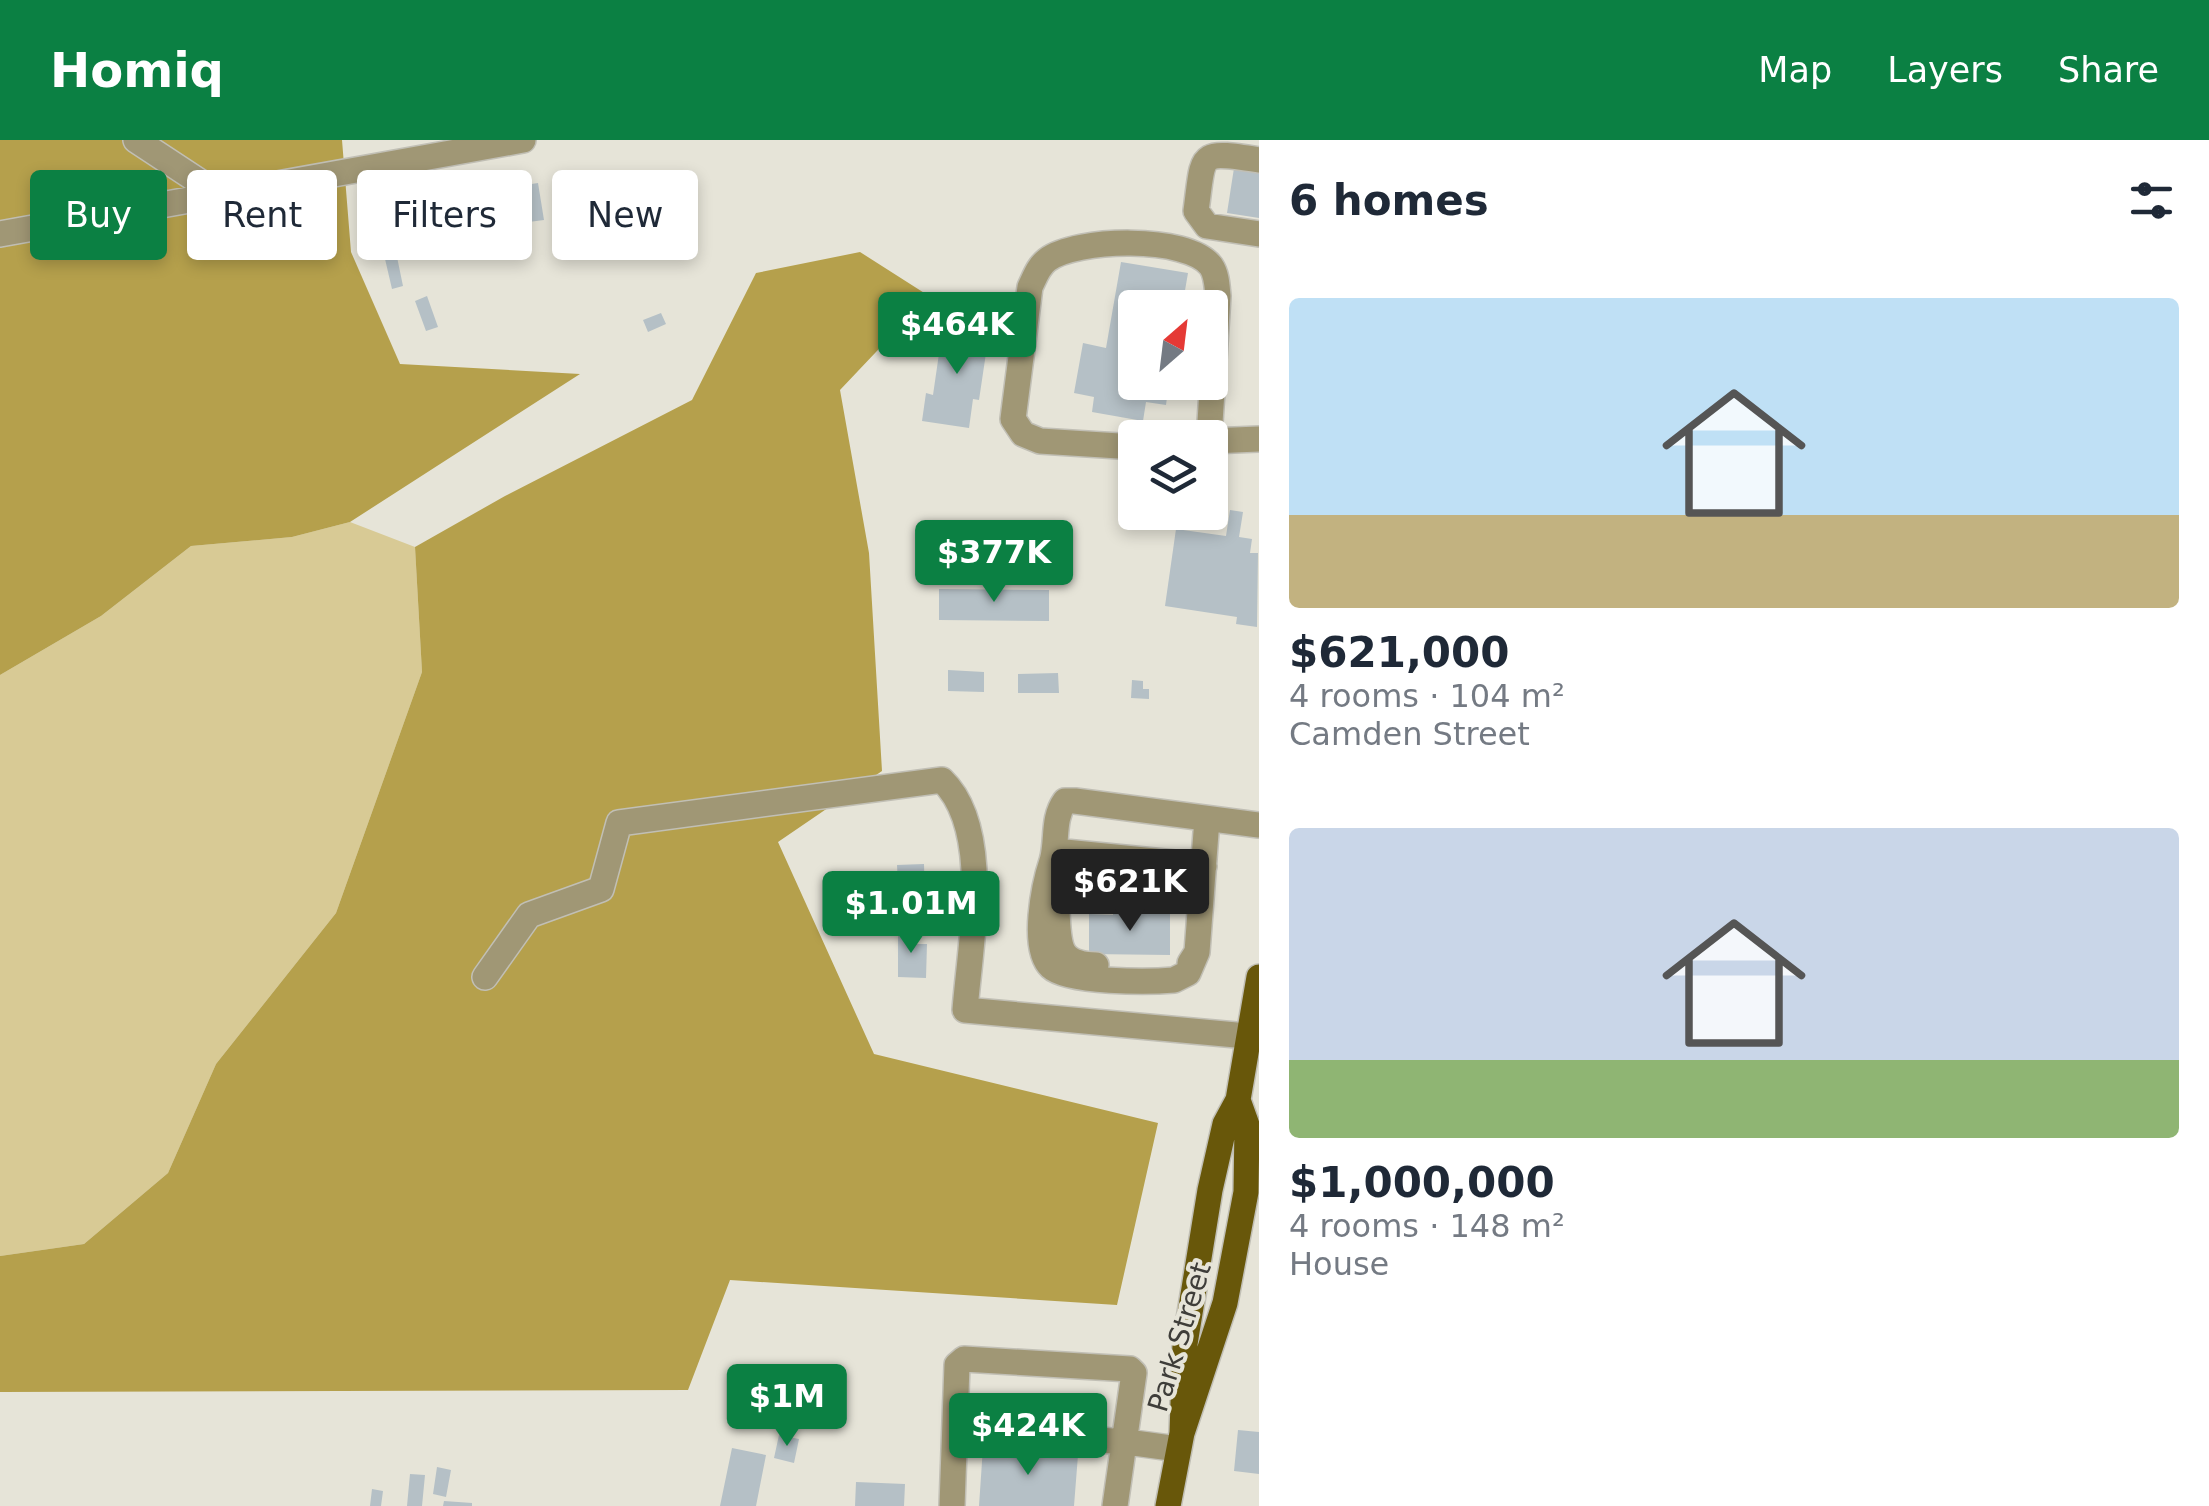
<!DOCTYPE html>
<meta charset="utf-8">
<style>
:root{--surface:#fff;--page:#f2f2f3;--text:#1f2937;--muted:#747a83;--accent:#0b8043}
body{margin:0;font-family:"DejaVu Sans",sans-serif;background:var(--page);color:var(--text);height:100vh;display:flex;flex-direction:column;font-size:38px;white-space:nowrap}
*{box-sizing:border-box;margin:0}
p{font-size:32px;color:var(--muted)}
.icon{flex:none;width:55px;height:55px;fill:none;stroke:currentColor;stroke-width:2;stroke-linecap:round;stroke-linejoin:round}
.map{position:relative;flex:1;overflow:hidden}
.side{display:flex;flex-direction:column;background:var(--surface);width:950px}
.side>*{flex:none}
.hud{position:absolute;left:30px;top:30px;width:950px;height:90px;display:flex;gap:20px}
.needle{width:65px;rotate:28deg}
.buttons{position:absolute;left:1118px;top:150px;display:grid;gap:20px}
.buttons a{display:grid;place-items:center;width:110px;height:110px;border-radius:10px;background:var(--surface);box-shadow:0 5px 15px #0003;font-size:50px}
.price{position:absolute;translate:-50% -85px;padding:0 22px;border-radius:10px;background:var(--accent);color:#fff;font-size:32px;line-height:65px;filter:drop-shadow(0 2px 5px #0008)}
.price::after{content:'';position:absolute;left:50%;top:60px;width:30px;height:22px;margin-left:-15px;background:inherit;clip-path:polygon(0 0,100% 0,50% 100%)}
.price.on{background:#222;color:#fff}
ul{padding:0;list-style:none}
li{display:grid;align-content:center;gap:20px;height:530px;padding:0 30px}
li span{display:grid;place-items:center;height:310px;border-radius:10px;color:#555}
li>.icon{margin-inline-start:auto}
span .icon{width:180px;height:180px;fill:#fffc;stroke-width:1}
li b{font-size:42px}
h2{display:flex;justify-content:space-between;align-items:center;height:120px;padding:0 30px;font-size:42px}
.pill{padding:0 35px;border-radius:10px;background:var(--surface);box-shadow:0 5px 15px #0003;font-size:35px;line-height:90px}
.pill.on{background:var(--accent);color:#fff}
header{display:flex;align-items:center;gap:60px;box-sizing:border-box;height:140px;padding:0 50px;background:var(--accent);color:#fff}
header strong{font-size:48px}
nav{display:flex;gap:55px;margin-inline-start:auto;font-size:35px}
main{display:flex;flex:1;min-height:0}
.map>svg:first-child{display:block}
</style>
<header>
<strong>Homiq</strong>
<nav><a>Map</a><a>Layers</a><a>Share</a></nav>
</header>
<main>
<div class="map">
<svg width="1259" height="1366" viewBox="0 0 1259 1366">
<rect width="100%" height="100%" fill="#e6e4d8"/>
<path fill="#d8ca95" d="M350,382L415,407L422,532L336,773L216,924L168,1033L84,1104L0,1116V535L101,476L191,406L292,397Z"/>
<path fill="#b5a04c" d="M0,0H342L351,112L400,224L580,234L350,382L292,397L191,406L101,476L0,535Z
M860,112L929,156L840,250L869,413L882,631L778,702L874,914L1158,983L1117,1165L730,1140L688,1250L0,1252V1116L84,1104L168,1033L216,924L336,773L422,532L415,407L505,356L692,260L756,133Z"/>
<path fill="#b5c0c6" d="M1234,28L1259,32V78L1227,73Z
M524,38L525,45L538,43L544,80L521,83L520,78L502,81L497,50L510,48L509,41Z
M437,51L446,101L414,107L406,56Z
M643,54L674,69L658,105L653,103L648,116L630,108L636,95L626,91Z
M496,89L500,109L485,112L482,92Z
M397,117L403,146L392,149L385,119Z
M1121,122L1188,133L1182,168H1135V242H1169L1166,265L1146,262L1143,281L1092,272L1094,257L1074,253L1083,203L1106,208Z
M427,156L438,187L426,191L415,161Z
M661,173L666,184L648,192L643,180Z
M943,186L989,193L979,260L973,259L969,288L922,281L926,253L933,255Z
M1230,370L1243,372L1239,397L1252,399L1250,413H1258L1257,487L1236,484L1237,477L1165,466L1176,389L1226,396Z
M939,449L1049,450V481L939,480Z
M948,530L984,532V552L948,551Z
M1058,533L1059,553H1018V534Z
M1132,540L1143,541V549H1149V559L1131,558Z
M924,724L925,759L899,761L897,725Z
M1113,768H1131V774H1170V815L1089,814V774L1113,775Z
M898,791H915V804H927L926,838L898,837Z
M1238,1290L1259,1292V1334L1234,1331Z
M779,1295L799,1299L794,1323L774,1318Z
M1019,1306L1078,1315L1074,1366H979L983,1307L1019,1310Z
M732,1308L766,1315L756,1366H720Z
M437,1327L451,1330L446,1357L433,1354Z
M410,1334L425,1335L422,1366H407Z
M856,1342L905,1344L904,1366H855Z
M372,1349L383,1351L381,1366H370Z
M444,1361L472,1363V1366H443Z"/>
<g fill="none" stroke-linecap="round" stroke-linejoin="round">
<g stroke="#c1bfb5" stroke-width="28">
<path id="minor" d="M136,0L218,54
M1259,20C1197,10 1204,12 1196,71L1207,86L1259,94
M0,94L523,0
M1210,301L1259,299
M1135,307L1040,301L1023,294L1013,279L1030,147C1035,137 1038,127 1047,120C1076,98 1187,95 1211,126C1217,135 1217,146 1218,156L1209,298
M1056,727L1055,711L1204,726
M1057,772C1059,805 1057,824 1096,825
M1197,812L1188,833L1174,840C1150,842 1068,843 1051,827C1031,808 1044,745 1052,721C1058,701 1052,679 1065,661H1075L1259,685
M1190,823L1197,812L1207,679
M485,837L529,775L601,749L619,683L942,640C993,689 970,805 965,870L1247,896
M955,1290L1127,1302L1178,1309
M952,1366L957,1225L964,1219L1130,1229L1134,1233L1115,1366"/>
</g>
<g stroke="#c1bfb5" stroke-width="28">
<path id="major" d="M1182,1293L1185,1204L1210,1050L1225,984L1238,960L1259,837
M1168,1366L1182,1293L1225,1163L1246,1052L1247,985L1238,960"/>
</g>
<use href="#minor" stroke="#a09775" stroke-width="25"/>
<use href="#major" stroke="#68570a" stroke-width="25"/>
</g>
<g text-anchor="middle" stroke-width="8" stroke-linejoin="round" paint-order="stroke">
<g font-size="28" fill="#3e3d39" stroke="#e6e4d8">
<text transform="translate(1179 1197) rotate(-73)" y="10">Park Street</text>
</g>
</g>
</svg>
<div class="buttons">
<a><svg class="needle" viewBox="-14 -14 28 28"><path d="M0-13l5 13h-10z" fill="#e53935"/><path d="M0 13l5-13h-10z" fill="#747a83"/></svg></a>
<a><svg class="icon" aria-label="layers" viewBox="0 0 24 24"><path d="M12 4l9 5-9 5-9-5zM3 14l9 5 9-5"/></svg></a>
</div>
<b class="price" style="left:957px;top:237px">$464K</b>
<b class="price" style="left:994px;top:465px">$377K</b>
<b class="price on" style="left:1130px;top:794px">$621K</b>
<b class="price" style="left:911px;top:816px">$1.01M</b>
<b class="price" style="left:787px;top:1309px">$1M</b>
<b class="price" style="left:1028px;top:1338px">$424K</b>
<div class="hud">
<a class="pill on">Buy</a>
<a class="pill">Rent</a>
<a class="pill">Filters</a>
<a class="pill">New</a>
</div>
</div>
<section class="side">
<h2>6 homes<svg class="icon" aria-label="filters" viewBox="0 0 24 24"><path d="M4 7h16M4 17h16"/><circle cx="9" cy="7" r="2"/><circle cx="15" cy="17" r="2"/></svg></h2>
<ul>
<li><span style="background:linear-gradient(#bfe0f5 70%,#c2b280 0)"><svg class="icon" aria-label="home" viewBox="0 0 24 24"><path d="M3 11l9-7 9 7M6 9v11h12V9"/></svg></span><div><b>$621,000</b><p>4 rooms · 104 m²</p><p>Camden Street</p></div></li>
<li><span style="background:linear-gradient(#c9d6e8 75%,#8fb573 0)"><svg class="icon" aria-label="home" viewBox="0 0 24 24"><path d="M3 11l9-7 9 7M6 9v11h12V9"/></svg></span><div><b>$1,000,000</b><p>4 rooms · 148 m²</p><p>House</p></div></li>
</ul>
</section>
</main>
